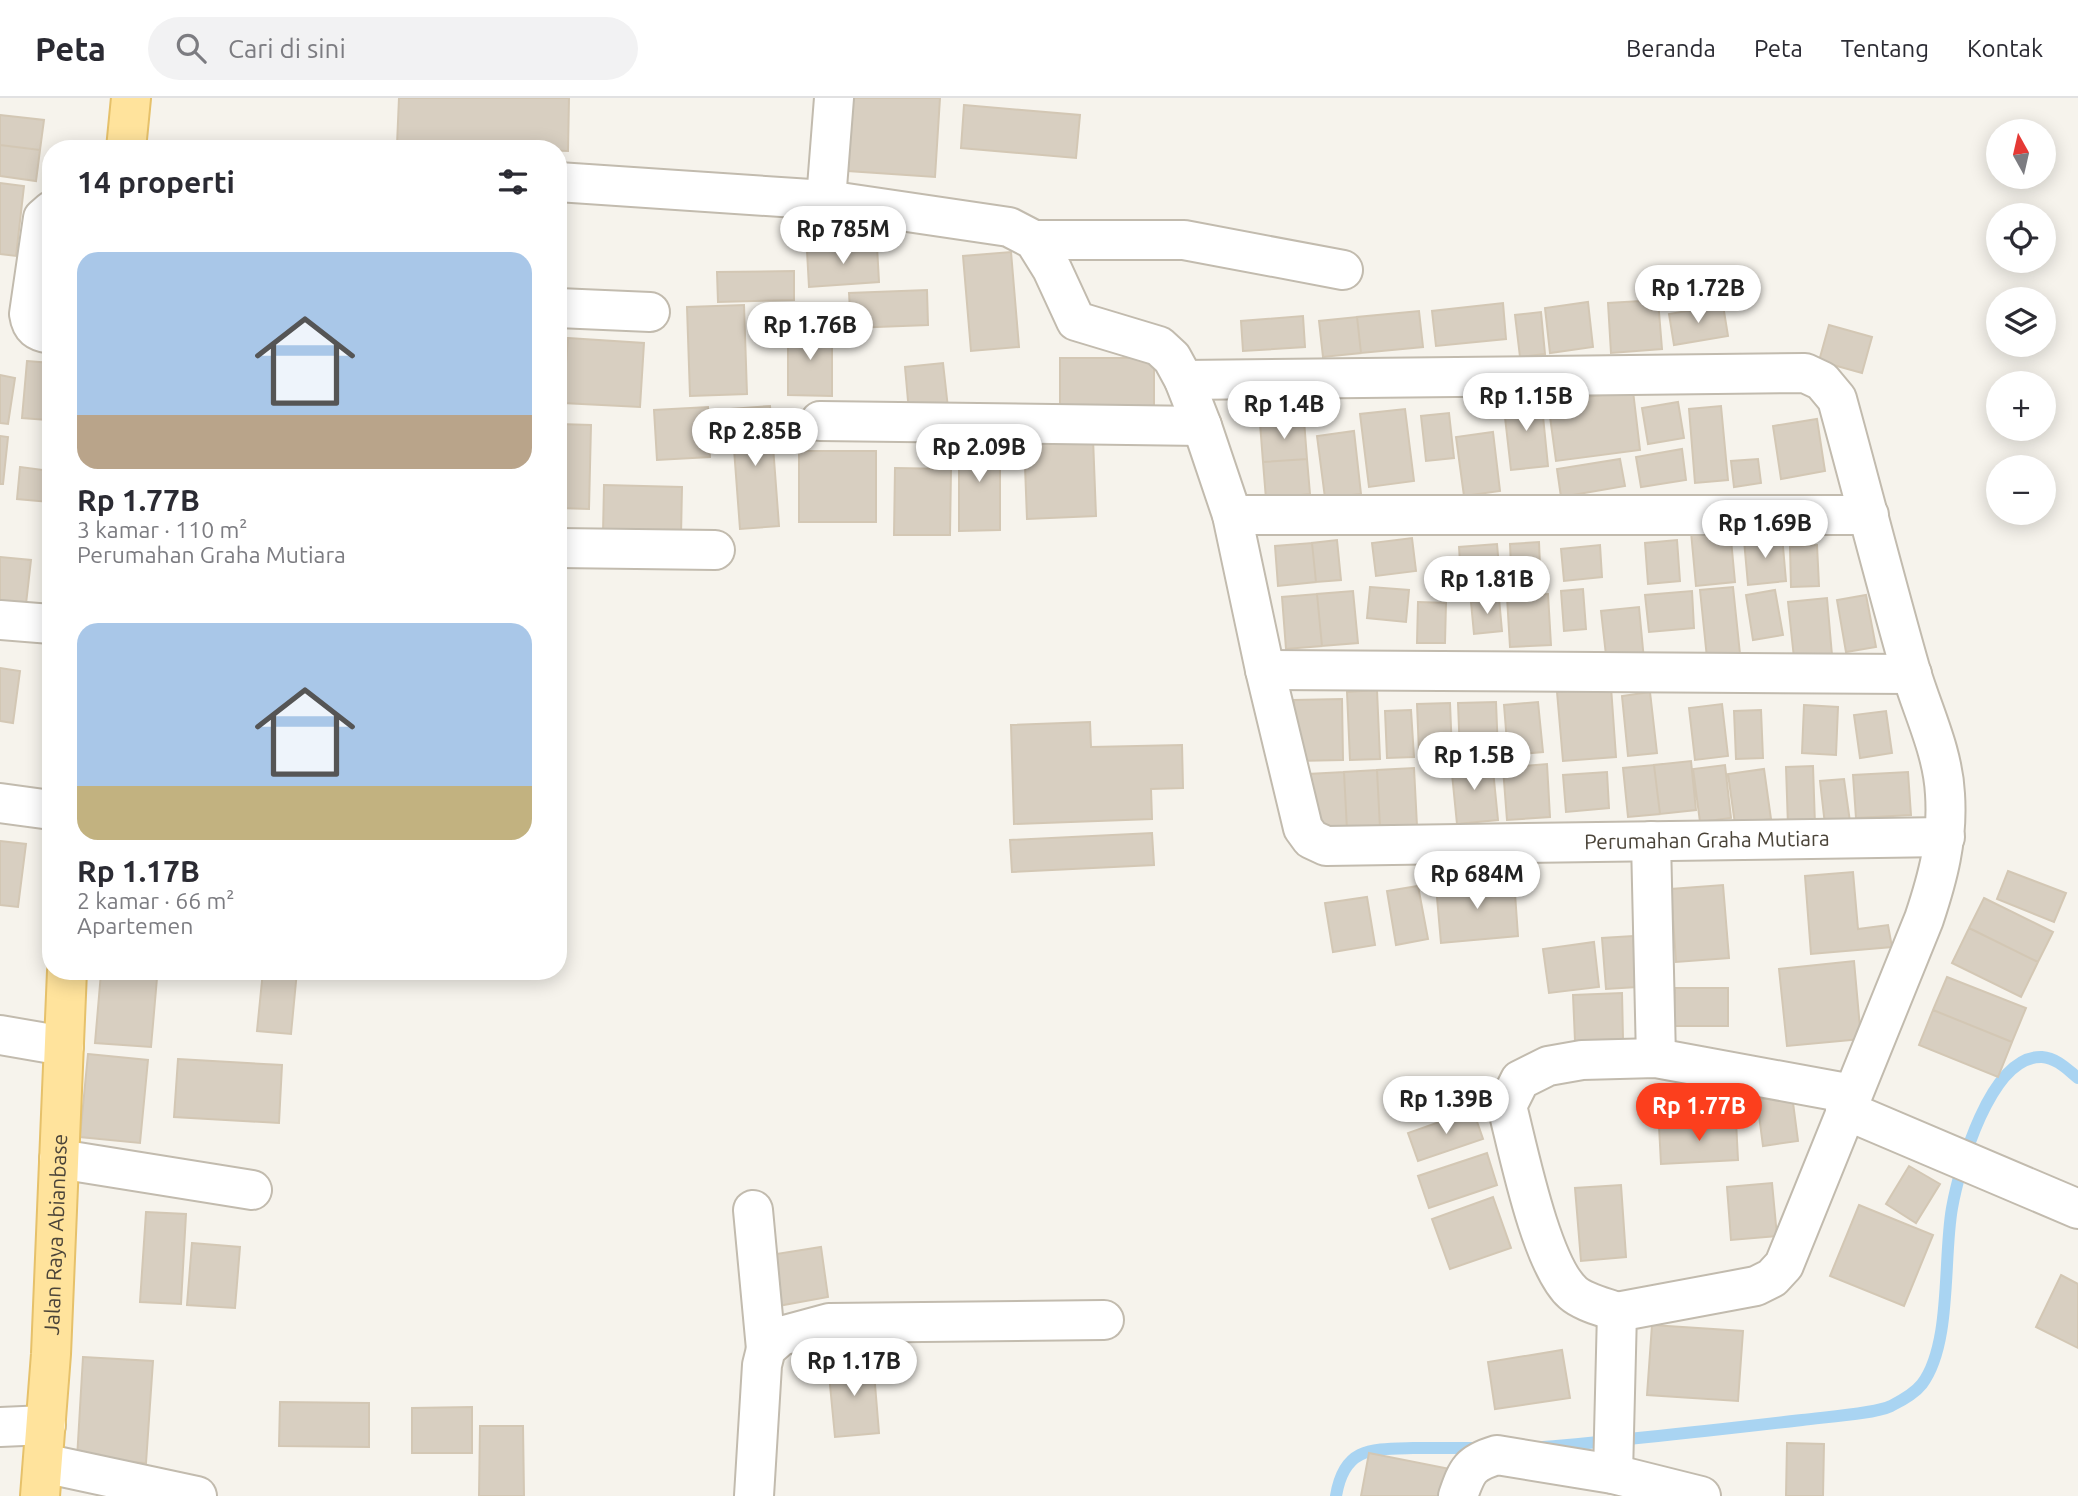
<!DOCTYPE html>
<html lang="id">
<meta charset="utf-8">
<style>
:root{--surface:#fff;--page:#f2f2f3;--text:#2b2b33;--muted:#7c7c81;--line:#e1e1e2;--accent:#fc3f1d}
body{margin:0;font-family:Ubuntu,sans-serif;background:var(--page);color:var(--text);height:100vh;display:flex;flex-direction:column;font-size:26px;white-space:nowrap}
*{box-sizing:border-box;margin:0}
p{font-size:23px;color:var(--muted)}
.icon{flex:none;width:38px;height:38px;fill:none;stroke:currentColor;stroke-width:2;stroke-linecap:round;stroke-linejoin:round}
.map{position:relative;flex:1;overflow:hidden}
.drawer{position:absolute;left:42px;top:42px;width:525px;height:840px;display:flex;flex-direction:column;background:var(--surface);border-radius:28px;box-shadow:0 4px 18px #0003}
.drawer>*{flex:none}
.needle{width:46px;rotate:352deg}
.controls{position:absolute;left:1986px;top:21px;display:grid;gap:14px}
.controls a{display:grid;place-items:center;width:70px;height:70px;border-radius:50%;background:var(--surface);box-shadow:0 4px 18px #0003;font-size:35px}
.price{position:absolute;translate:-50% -60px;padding:0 16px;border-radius:24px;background:#fff;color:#222;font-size:23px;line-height:46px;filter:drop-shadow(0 2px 4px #0008)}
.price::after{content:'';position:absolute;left:50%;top:42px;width:21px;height:16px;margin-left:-10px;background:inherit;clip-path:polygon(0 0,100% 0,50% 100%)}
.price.active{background:var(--accent);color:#fff}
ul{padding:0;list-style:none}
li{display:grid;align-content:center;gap:14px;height:371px;padding:0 35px}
li span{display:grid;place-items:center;height:217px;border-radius:21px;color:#555}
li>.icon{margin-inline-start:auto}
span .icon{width:126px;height:126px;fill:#fffc;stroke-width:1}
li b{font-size:30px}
h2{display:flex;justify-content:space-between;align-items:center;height:84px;padding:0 35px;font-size:30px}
header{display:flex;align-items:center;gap:42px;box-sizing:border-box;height:98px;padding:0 35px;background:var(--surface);border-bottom:2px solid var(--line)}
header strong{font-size:33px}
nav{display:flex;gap:38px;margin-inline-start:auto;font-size:24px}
.search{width:490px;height:63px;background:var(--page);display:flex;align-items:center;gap:18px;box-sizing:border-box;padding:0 24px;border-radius:38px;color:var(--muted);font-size:26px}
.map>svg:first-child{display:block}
</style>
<header>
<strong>Peta</strong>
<div class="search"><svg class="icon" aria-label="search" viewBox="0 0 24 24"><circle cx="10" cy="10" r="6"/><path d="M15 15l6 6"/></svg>Cari di sini</div>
<nav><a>Beranda</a><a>Peta</a><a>Tentang</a><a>Kontak</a></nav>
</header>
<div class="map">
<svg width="2078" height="1398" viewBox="0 0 2078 1398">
<rect width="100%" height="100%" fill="#f6f3ec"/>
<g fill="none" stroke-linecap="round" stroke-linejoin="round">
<path stroke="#a9d4f2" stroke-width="12" d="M1543,1349C1630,1342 1716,1332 1802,1322C1824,1319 1874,1316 1891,1308C1901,1303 1915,1295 1922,1286C1952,1246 1943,1160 1952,1110C1959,1071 1990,957 2042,959C2057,960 2068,972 2078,980
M1336,1398C1344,1349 1371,1351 1413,1350C1435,1350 1457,1350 1479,1350"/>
</g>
<path fill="#d8cfc1" stroke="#d3c7b4" stroke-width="2" d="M399,0H569L568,53L397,47Z
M853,0H940L935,79L848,73Z
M964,7L1080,17L1076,60L961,50Z
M0,17L44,22L40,52L0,47Z
M0,47L40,52L36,83L0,78Z
M0,85L24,88L16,158L0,156Z
M877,148L879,184L809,189L807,153Z
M1011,154L1019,249L971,253L963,158Z
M794,173V202L718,204L717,174Z
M927,192L928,227L851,230L849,195Z
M1658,202L1662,251L1611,255L1608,205Z
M1588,204L1593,249L1550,255L1545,210Z
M1503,205L1506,241L1436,248L1432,213Z
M744,207L747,296L690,298L687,209Z
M1723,207L1728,238L1674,247L1669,216Z
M1419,213L1423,249L1361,255L1357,219Z
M1541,214L1545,256L1520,259L1515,217Z
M1303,218L1305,249L1243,253L1241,223Z
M1357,219L1361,255L1323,259L1319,223Z
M1829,227L1872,239L1862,275L1819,263Z
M788,230H832V298L788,297Z
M568,240L644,245L640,309L563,305Z
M1060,260H1154V315H1060Z
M27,263L51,265L47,322L22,320Z
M943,265L948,310L909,314L905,269Z
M0,277L15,280L8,326L0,325Z
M1633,293L1640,352L1556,363L1548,304Z
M1541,298L1548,368L1511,372L1503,302Z
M1678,304L1684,340L1648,346L1642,310Z
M770,308L779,428L740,431L731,311Z
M1721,308L1728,382L1695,385L1689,311Z
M708,309L710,359L657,362L654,312Z
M1405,311L1414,383L1369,389L1360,316Z
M1449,315L1454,360L1426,363L1421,318Z
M1817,321L1825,373L1781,381L1773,328Z
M1304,322L1307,361L1263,364L1260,325Z
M558,326L591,327L589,411L558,410Z
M1354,333L1361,396L1325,400L1317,338Z
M1493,334L1500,393L1464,398L1456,339Z
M0,338L8,339L3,386H0Z
M959,339H1000V432L959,433Z
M1093,340L1096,418L1027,421L1024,342Z
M1682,351L1686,382L1641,389L1636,359Z
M799,353H876V424H799Z
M1307,361L1310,396L1266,401L1263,364Z
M1620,361L1625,388L1561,399L1557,371Z
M1758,361L1761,385L1734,389L1731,363Z
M20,369L51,373L49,404L17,401Z
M895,370L951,371L950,437H894Z
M604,387L682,389L681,438L603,436Z
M1730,431L1735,484L1696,488L1691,434Z
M1782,437L1786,483L1748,487L1744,442Z
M1412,440L1416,473L1376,478L1372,445Z
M1337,442L1341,482L1316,484L1312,445Z
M1677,442L1680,483L1648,486L1645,445Z
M1539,444L1541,492L1512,493L1510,446Z
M1312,445L1316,484L1278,488L1275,448Z
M1497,446L1501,492L1462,495L1459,449Z
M1600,447L1602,479L1564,483L1561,451Z
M1817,447L1819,488L1791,489L1790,449Z
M0,459L31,462L26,506L0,503Z
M1370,489L1409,492L1406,524L1367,520Z
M1733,489L1740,556L1707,560L1700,492Z
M1583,491L1586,531L1564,533L1561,493Z
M1775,492L1783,537L1753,542L1746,497Z
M1353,493L1358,545L1322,548L1317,496Z
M1692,493L1694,530L1649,534L1645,497Z
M1317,496L1322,548L1286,551L1282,499Z
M1548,496L1551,547L1510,549L1507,499Z
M1866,497L1876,549L1846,554L1837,502Z
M1499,500L1502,533L1474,536L1471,504Z
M1827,500L1832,557L1794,560L1788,504Z
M1418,504L1446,505L1445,545H1417Z
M1639,509L1644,562L1607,566L1601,513Z
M0,570L20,573L13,625L0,623Z
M1611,589L1616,659L1563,663L1557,594Z
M1377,592L1380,661L1350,662L1347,594Z
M1650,594L1657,655L1628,658L1622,598Z
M1342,601L1343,662L1295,663L1294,602Z
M1496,604L1498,654L1460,656L1458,605Z
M1538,604L1543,654L1508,657L1504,607Z
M1450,605L1452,654L1419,655L1417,606Z
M1722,606L1728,658L1695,662L1689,610Z
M1804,607L1838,609L1836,657L1802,655Z
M1411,612L1414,659L1387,660L1385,613Z
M1761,612L1763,660L1736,661L1734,613Z
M1886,613L1892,655L1860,660L1854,617Z
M1090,624L1091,649L1182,647L1183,690L1151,691L1152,721L1014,726L1011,627Z
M1492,662L1498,722L1457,726L1451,666Z
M1691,663L1696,712L1660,716L1654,667Z
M1547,666L1550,719L1507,722L1503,670Z
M1654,667L1660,716L1628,719L1623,670Z
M1725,667L1731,720L1700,724L1693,671Z
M1813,668L1815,727L1788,728L1786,669Z
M1414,670L1417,728L1380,730L1377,672Z
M1764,671L1771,721L1735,726L1728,676Z
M1377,672L1380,730L1347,732L1344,674Z
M1344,674L1347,732L1311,734L1308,676Z
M1607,674L1609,710L1566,714L1563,677Z
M1908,674L1911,717L1856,720L1853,677Z
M1844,681L1850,724L1825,727L1820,683Z
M1152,735L1154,767L1012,774L1010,742Z
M0,743L26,746L18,809L0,807Z
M2008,773L2066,795L2054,824L1997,801Z
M1853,774L1858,831L1888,827L1892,849L1811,856L1805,778Z
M1514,781L1518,838L1441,845L1436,788Z
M1723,787L1729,860L1676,864L1671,791Z
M1418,788L1428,841L1396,847L1387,793Z
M1367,799L1375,847L1333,854L1325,805Z
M1984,800L2053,834L2038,864L1969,830Z
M1969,830L2038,864L2021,899L1952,865Z
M1633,838L1637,889L1606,891L1602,840Z
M1594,844L1599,889L1549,895L1543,851Z
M1854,863L1861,941L1787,948L1779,871Z
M263,873H297L291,936L257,933Z
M101,875L157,880L151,949L95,945Z
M1947,879L2026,910L2012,944L1933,912Z
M1675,890H1728V928H1674Z
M1622,895L1623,941L1575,943L1573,897Z
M1933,912L2012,944L1998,979L1919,947Z
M88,956L148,962L140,1045L80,1039Z
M178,961L282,967L279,1025L174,1019Z
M1792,997L1798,1043L1763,1048L1757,1002Z
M1473,1012L1483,1041L1418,1063L1408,1035Z
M1736,1023L1738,1062L1661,1066L1659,1028Z
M1487,1055L1497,1087L1429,1110L1418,1078Z
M1909,1068L1940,1086L1916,1125L1886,1106Z
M1772,1085L1777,1138L1731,1142L1727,1089Z
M1621,1087L1626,1159L1581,1163L1575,1090Z
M1493,1099L1511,1150L1450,1171L1432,1121Z
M1859,1107L1933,1137L1904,1208L1830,1178Z
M146,1114L186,1116L181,1206L140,1204Z
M192,1145L240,1149L235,1210L187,1207Z
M821,1149L828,1199L778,1208L770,1157Z
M2061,1177L2078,1186V1250L2036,1229Z
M1652,1227L1743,1233L1738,1303L1647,1297Z
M1562,1252L1570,1300L1495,1311L1488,1264Z
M83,1259L153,1263L146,1365L77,1361Z
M873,1262L879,1335L835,1339L828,1266Z
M280,1304L369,1305V1349L279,1348Z
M472,1309V1355H412V1310Z
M480,1328H523L524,1398H479Z
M1787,1345L1824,1346L1823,1398H1786Z
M1369,1355L1455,1372L1449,1398H1361Z"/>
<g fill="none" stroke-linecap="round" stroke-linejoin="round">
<g stroke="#c2bbae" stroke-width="42">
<g id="minor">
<path id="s1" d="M558,84L826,102L1009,129L1034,142L1052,171L1076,223L1159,248L1172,260L1184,282L1202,328L1232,417L1265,572L1303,730L1311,741L1326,748L1945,739"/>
<path d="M826,102L834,0"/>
<path d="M51,113L43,120L29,216C31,230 37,234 51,236"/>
<path d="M1034,142H1184L1343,172"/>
<path d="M558,210L650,214"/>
<path d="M1184,282L1805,275L1822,283L1837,301C1862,392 1885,483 1911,574C1923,614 1943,654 1945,696C1948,742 1938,779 1924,821L1784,1167L1772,1180L1756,1188L1617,1214L1613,1376"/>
<path d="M820,323L1202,328"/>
<path d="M1232,417H1869"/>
<path d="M558,450L715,452"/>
<path d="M0,522L51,526"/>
<path d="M1265,572L1912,576"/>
<path d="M0,705L51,712"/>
<path d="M1651,743L1656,960"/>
<path d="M0,937L64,948"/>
<path d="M1845,1012L2078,1111"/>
<path d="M59,1061L252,1092"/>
<path d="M753,1112L766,1251"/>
<path d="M1617,1214C1604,1209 1583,1204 1573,1195C1541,1167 1518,1051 1507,1008L1520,982L1548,968L1582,962L1656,960L1852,996"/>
<path d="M0,1329L46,1327"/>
<path d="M43,1365L197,1398"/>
<path d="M754,1398L762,1267L766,1251L781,1238L829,1225L1104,1222"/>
<path d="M1458,1398C1467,1372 1470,1365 1497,1357L1613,1376L1701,1398"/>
</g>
</g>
<g stroke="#e6c16a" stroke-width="42">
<g id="major">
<path d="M126,51L131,0"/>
<path id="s2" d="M40,1398L51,1256L67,873"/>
</g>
</g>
<use href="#minor" stroke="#fff" stroke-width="38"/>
<use href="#major" stroke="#ffe39c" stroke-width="38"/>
</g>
<g text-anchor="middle" stroke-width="5" stroke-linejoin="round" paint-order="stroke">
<g font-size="21" fill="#4b4439" stroke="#fff">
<text dy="7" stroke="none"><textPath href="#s1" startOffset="1578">Perumahan Graha Mutiara</textPath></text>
<text dy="7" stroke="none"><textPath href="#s2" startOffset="262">Jalan Raya Abianbase</textPath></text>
</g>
</g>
</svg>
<div class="controls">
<a><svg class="needle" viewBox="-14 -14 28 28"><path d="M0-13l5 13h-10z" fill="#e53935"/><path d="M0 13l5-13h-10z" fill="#7c7c81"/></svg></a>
<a><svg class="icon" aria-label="locate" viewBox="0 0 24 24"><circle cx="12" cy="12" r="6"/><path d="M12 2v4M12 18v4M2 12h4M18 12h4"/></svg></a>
<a><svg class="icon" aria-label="layers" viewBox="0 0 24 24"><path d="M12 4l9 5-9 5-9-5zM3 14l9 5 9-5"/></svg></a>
<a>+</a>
<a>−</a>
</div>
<b class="price" style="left:843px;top:168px">Rp 785M</b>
<b class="price" style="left:1698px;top:227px">Rp 1.72B</b>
<b class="price" style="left:810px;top:264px">Rp 1.76B</b>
<b class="price" style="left:1526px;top:335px">Rp 1.15B</b>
<b class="price" style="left:1284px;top:343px">Rp 1.4B</b>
<b class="price" style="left:755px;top:370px">Rp 2.85B</b>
<b class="price" style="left:979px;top:386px">Rp 2.09B</b>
<b class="price" style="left:1765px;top:462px">Rp 1.69B</b>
<b class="price" style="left:1487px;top:518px">Rp 1.81B</b>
<b class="price" style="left:1474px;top:694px">Rp 1.5B</b>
<b class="price" style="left:1477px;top:813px">Rp 684M</b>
<b class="price" style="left:1446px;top:1038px">Rp 1.39B</b>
<b class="price active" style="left:1699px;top:1045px">Rp 1.77B</b>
<b class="price" style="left:854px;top:1300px">Rp 1.17B</b>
<section class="drawer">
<h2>14 properti<svg class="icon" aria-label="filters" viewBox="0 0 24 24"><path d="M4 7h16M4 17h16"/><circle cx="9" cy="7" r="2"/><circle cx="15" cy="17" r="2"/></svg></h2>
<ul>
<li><span style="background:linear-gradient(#a9c7e8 75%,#b9a48a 0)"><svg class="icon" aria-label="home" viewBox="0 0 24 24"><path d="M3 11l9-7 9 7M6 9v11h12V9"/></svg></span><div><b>Rp 1.77B</b><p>3 kamar · 110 m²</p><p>Perumahan Graha Mutiara</p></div></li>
<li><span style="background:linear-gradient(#a9c7e8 75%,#c2b280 0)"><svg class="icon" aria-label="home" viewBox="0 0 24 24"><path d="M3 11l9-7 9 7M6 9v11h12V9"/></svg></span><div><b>Rp 1.17B</b><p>2 kamar · 66 m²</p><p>Apartemen</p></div></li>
</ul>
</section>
</div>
